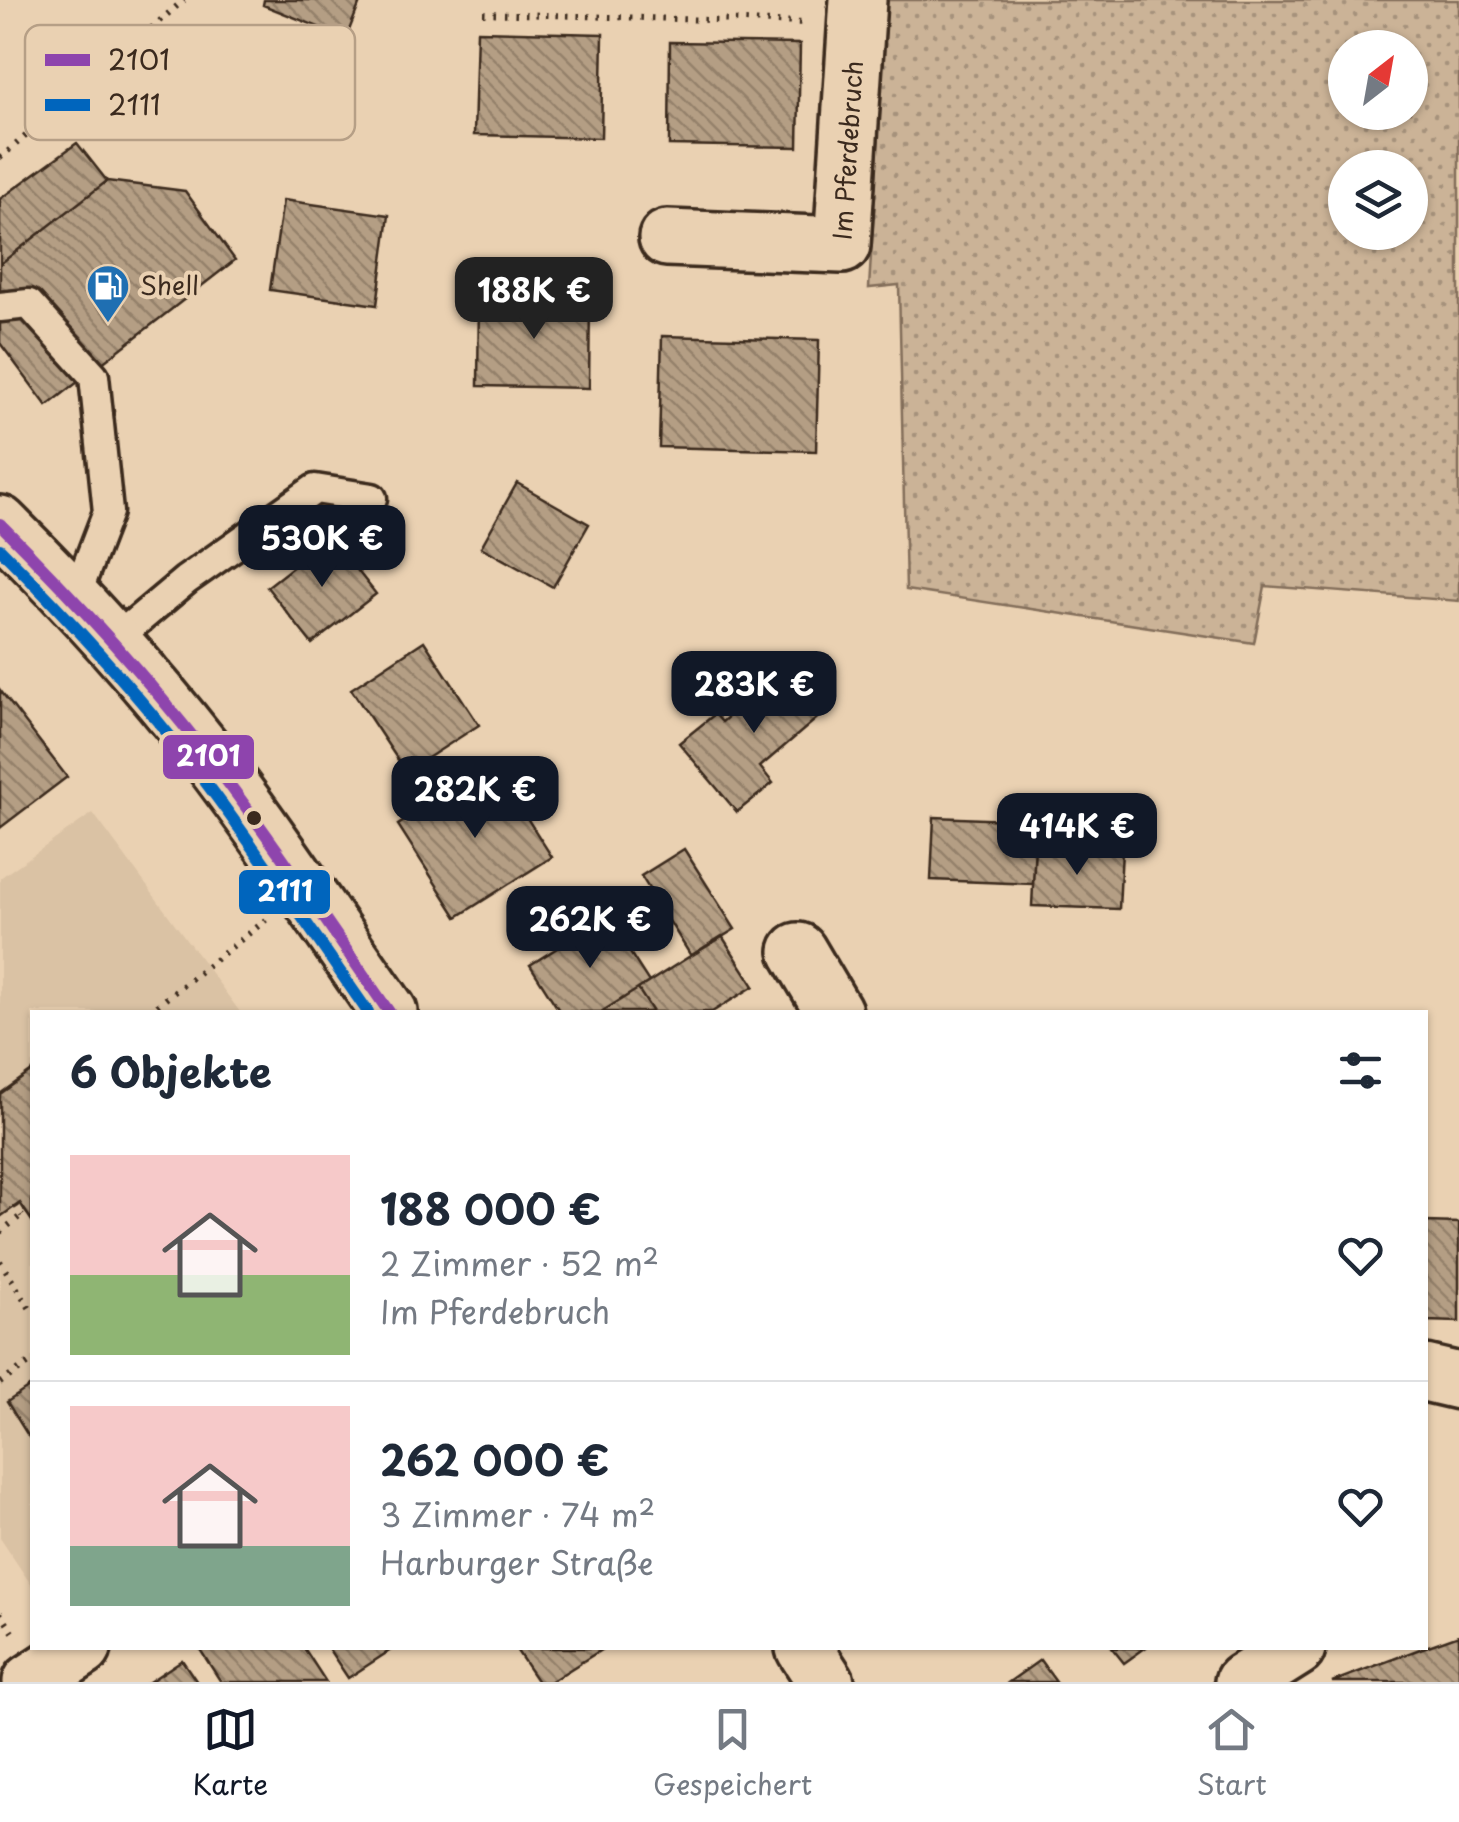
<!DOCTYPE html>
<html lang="de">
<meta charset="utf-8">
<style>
:root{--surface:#fff;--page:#f2f2f3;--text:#1f2937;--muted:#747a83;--line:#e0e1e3;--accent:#111827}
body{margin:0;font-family:"Playpen Sans",sans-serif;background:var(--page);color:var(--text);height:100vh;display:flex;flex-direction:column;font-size:38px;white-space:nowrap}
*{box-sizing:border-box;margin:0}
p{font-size:32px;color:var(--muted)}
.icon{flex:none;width:55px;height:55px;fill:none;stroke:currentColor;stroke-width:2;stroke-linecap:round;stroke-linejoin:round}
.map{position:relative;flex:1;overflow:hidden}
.side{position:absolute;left:30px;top:1010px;width:1398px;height:640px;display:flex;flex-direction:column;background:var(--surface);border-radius:0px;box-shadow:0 2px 8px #0004}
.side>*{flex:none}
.needle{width:65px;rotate:31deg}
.tools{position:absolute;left:1328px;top:30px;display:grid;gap:20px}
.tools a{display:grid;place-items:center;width:100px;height:100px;border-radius:50%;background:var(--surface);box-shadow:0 2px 8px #0004;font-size:50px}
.price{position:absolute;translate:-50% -85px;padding:0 22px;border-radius:20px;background:var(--accent);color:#fff;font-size:32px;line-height:65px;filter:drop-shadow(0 2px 5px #0008)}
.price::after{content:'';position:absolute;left:50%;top:60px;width:30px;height:22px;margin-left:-15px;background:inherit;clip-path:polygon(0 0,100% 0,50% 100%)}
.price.on{background:#222;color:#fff}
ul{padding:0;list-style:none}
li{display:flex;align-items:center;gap:30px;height:250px;padding:0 40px}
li+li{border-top:2px solid var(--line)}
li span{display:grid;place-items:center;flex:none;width:280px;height:200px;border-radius:0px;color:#555}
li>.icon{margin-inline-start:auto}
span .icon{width:120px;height:120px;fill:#fffc;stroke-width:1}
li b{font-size:42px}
h2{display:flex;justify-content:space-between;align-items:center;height:120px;padding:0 40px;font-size:42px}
.menu{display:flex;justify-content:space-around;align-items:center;height:140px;border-top:2px solid var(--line);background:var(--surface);font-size:28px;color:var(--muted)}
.menu a{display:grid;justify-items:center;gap:5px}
.menu .on{color:var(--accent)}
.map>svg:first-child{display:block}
</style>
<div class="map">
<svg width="1459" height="1682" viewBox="0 0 1459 1682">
<defs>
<pattern id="garden-dots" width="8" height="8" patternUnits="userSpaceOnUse" patternTransform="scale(2.5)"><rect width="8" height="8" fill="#cbb397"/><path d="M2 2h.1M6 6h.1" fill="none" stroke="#a6927b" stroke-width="1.8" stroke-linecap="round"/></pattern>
<pattern id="building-back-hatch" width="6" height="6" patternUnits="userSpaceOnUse" patternTransform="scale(2.5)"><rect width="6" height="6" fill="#b49e84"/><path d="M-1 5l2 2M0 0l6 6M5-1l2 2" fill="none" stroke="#94816b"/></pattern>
</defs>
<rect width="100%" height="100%" fill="#ead1b2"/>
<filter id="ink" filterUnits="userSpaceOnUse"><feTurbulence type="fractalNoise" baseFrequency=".01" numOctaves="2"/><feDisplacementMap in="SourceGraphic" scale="20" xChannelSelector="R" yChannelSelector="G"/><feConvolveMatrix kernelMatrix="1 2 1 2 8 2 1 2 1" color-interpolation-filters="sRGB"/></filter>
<g filter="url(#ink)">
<path fill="#dac2a4" d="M93,813L240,1012H32V1586L0,1538V878Z"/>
<path fill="url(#garden-dots)" stroke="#836e5a" stroke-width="2.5" fill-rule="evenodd" d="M887,0H1459V601L1265,586L1254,643L906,590L899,285L869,288ZM1345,48H1410V112H1345ZM1345,168H1410V232H1345Z"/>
<path fill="url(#building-back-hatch)" stroke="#3b2a1e" stroke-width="2.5" d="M264,0H361L346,38L263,5Z
M477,31L603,34L601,138L474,135Z
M670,42L800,44L798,147L669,145Z
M77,143L107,181L0,264V199Z
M107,181L185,191L235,260L47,406L0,343V264Z
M283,200L389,215L377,305L270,290Z
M479,295L590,297L589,388L478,386Z
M662,336L819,340L816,451L659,447Z
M517,483L589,524L553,587L481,547Z
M331,537L376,594L312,644L267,587Z
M424,641L479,725L406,772L351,689Z
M792,663L829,708L760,767L773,783L737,812L679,743L715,714L722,722Z
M0,690L67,777L0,828Z
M493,765L552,857L457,917L398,825Z
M934,817L1036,821L1033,884L931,880Z
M1035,846L1122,850L1119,909L1032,906Z
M684,849L735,929L691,956L641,876Z
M607,917L649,982L601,1012H560L530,965Z
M722,936L754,986L712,1012H653L638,989Z
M638,989L653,1012H601Z
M32,1071V1221L20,1203L0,1217V1094Z
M1425,1222L1459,1223V1322L1425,1321Z
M32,1385V1442L7,1402Z
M1459,1635V1682H1332L1420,1649Z
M207,1648H304L326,1682H221L201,1651Z
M328,1648H394L348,1678Z
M515,1648H604L550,1682H538Z
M1112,1648H1145L1124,1663Z
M182,1660L197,1682H149Z
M1040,1660L1056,1682H1009Z"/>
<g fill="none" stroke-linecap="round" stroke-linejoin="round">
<g stroke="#3b2a1e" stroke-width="35">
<path id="service" d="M0,307L29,304L94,376L108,512L75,598
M112,642L186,580L315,489L372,498"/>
</g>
<g stroke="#3b2a1e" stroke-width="62">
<g id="minor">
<path id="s1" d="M667,238L842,245L858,0"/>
<path d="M798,951L834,1012"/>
<path d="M1425,1373L1459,1381"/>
<path d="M31,1682L83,1648"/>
<path d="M1243,1682L1297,1648"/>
</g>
</g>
<g stroke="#3b2a1e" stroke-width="62">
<path id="tertiary" d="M0,524C72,595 141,670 204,751C269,835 328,925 389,1012
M804,1648L826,1682"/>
</g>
<path stroke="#3b2a1e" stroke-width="6" stroke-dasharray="2.5 8" stroke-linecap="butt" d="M483,13L807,23
M0,158L184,0
M149,1012L266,920
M16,1206L22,1216
M0,1232L26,1212
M0,1261L32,1312
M0,1383L32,1361
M0,1613L13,1632"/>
<use href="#service" stroke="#ead1b2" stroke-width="28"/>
<use href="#minor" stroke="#ead1b2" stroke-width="55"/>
<use href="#tertiary" stroke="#ead1b2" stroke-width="55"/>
<g stroke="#ead1b2" stroke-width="20">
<path id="bus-1" d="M0,524C72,596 141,670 204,751C269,835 328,924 389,1012"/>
</g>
<g stroke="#ead1b2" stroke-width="20">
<path id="bus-2" d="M0,549C68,617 133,688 192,764C254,845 310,929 368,1012"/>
</g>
<use href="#bus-1" stroke="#8e44ad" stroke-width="12"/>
<use href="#bus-2" stroke="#0065bd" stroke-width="12"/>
</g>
</g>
<defs>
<g id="fuel-pin" transform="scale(2.25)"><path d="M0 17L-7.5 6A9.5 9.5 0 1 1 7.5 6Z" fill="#1f6fb2" stroke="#ead1b2"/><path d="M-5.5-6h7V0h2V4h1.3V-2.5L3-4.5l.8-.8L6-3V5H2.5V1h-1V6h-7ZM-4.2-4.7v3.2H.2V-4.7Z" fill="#fff"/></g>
</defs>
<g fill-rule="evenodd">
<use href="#fuel-pin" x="108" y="286"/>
</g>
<circle fill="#3b2a1e" stroke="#ead1b2" stroke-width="4" cx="254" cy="818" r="9"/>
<g text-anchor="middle" stroke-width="8" stroke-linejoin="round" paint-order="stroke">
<g font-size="25" fill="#3b2a1e" stroke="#ead1b2">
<text dy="9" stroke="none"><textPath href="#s1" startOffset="270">Im Pferdebruch</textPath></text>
</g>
<g font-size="25" fill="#3b2a1e" stroke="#ead1b2" text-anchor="start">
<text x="140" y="295">Shell</text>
</g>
</g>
<rect x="25" y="25" width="330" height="115" rx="15" fill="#ead1b2" stroke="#b69f86" stroke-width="2.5"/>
<rect x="45" y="54" width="45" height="12" fill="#8e44ad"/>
<rect x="45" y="99" width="45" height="12" fill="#0065bd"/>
<g font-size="28" fill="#3b2a1e">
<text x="108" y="70">2101</text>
<text x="108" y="115">2111</text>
</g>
<g stroke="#ead1b2" stroke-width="4">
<rect x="161" y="733" width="95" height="48" rx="10" fill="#8e44ad"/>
<rect x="237" y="868" width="95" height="48" rx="10" fill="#0065bd"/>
</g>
<g font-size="28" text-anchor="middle" font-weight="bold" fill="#fff">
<text x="208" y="766">2101</text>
<text x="285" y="901">2111</text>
</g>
</svg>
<div class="tools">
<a><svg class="needle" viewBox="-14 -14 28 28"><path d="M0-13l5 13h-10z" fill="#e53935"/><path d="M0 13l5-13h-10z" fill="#747a83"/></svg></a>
<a><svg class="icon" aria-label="layers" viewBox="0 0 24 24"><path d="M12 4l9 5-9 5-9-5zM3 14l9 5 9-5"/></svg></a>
</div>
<b class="price on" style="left:534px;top:342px">188K €</b>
<b class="price" style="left:322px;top:590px">530K €</b>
<b class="price" style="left:754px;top:736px">283K €</b>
<b class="price" style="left:475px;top:841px">282K €</b>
<b class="price" style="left:1077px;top:878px">414K €</b>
<b class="price" style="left:590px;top:971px">262K €</b>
<section class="side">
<h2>6 Objekte<svg class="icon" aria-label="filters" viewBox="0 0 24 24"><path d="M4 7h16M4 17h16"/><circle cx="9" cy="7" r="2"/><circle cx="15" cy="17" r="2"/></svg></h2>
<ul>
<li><span style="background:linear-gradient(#f6c9c9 60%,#8fb573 0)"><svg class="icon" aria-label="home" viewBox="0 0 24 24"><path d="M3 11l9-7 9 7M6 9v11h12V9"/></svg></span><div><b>188 000 €</b><p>2 Zimmer · 52 m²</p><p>Im Pferdebruch</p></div><svg class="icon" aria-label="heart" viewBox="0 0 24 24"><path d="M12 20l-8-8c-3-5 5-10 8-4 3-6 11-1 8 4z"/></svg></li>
<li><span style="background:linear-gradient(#f6c9c9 70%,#7fa58c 0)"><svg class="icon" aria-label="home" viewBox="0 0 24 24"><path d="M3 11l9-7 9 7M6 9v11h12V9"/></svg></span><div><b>262 000 €</b><p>3 Zimmer · 74 m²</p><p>Harburger Straße</p></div><svg class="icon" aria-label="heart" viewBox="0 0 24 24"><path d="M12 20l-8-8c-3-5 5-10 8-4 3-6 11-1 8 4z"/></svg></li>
</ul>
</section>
</div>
<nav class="menu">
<a class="on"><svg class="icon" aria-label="map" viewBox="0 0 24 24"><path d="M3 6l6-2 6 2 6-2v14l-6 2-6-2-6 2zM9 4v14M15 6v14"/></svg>Karte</a>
<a><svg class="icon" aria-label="saved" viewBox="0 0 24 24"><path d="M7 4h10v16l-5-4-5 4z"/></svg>Gespeichert</a>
<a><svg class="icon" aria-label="home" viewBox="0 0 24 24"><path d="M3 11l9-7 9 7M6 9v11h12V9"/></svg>Start</a>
</nav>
